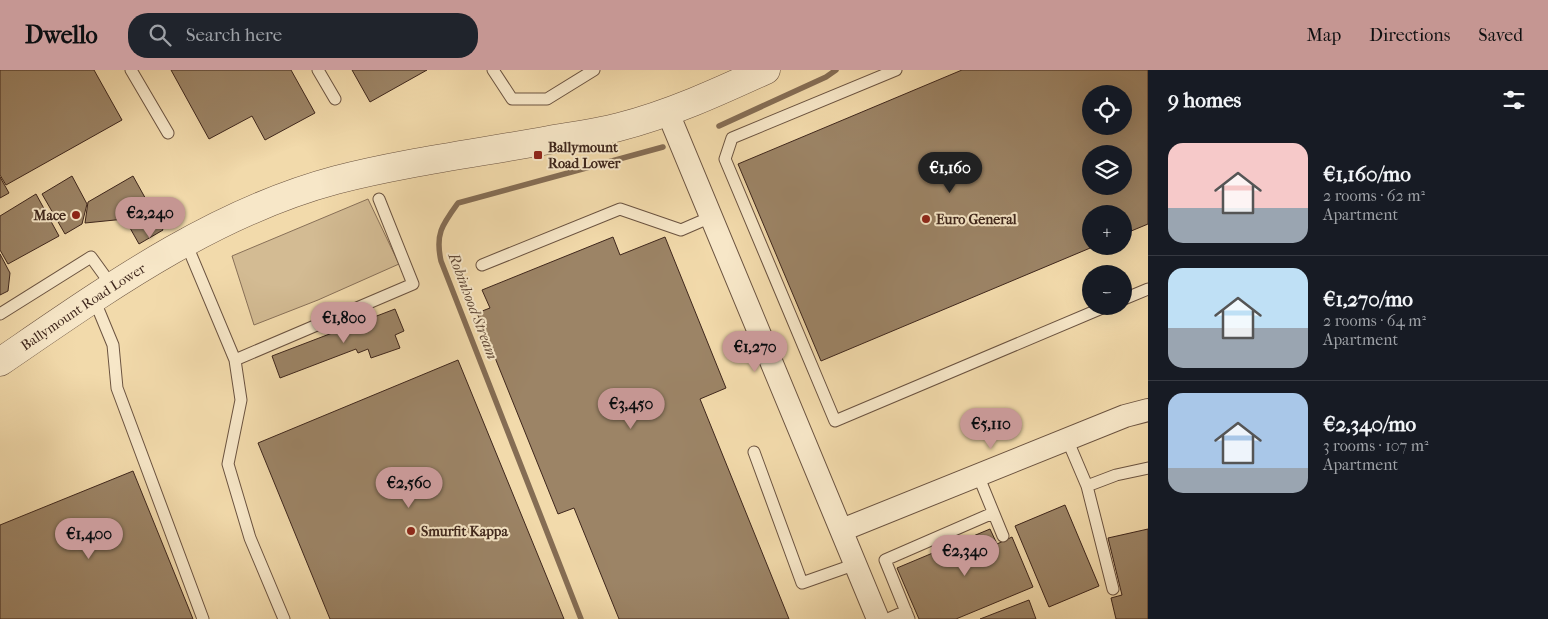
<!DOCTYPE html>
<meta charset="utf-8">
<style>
:root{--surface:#171b24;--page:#20242c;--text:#f1f3f6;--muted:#9ea1a6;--line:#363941;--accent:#c59692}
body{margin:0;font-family:"IM FELL French Canon",serif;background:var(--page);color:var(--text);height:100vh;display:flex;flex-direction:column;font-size:19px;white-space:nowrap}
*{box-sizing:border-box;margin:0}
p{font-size:16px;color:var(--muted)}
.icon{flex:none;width:28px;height:28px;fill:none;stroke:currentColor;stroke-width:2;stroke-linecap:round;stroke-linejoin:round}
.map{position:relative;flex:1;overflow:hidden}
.panel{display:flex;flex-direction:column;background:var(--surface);width:400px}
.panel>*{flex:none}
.fabs{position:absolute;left:1082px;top:15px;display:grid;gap:10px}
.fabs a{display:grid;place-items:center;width:50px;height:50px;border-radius:50%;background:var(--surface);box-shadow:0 5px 20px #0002;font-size:25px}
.price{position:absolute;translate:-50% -42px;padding:0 11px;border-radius:18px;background:var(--accent);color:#111;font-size:16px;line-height:32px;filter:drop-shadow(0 1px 2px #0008)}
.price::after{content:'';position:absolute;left:50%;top:30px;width:15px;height:11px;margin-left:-8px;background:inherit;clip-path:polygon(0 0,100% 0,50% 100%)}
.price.on{background:#222;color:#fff}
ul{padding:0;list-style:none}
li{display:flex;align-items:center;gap:15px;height:125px;padding:0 20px}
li+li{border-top:1px solid var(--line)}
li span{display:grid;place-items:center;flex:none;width:140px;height:100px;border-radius:15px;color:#555}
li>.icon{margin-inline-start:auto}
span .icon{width:60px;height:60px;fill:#fffc;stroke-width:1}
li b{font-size:21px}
h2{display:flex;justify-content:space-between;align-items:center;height:60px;padding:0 20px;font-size:21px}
header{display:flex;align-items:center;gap:30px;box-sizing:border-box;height:70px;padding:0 25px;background:var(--accent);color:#111}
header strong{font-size:24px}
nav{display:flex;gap:28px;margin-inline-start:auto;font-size:18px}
.search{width:350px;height:45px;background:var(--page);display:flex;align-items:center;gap:12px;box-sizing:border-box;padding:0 18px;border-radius:20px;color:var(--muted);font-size:19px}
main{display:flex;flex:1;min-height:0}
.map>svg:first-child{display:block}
</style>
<header>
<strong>Dwello</strong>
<div class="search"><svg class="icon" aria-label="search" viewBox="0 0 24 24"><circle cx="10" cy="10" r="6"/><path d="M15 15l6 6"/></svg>Search here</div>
<nav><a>Map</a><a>Directions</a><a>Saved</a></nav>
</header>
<main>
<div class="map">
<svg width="1148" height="549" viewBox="0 0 1148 549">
<rect width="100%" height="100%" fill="#f2daab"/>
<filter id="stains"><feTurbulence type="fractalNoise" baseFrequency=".004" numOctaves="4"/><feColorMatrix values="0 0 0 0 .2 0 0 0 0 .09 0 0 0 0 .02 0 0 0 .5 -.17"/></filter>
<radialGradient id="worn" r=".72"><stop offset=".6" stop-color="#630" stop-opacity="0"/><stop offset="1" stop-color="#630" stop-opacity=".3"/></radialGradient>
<path fill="#d3bb93" stroke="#887058" d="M368,129L399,194L318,230L254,255L232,186Z"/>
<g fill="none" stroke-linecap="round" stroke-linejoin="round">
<path stroke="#856d54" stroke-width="5.5" d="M719,56L826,7L836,0
M581,549L441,191C435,164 442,155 458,133L663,77"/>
</g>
<path fill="#9c8466" stroke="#3e261c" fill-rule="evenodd" d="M0,0H94L122,50L6,115L0,105Z
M171,0H291L315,43L265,70L252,46L209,69Z
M352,0H427L370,32Z
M962,0H1148V154L1124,164V144H1091V176H1095L821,291L738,94ZM1091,24H1124V56H1091ZM1091,84H1124V116H1091Z
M72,106L87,134L82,154L65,164L42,124Z
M133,106L163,160L139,174L125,149L85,153L88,132Z
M0,107L9,123L0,128Z
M36,124L59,166L8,194L0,180V146Z
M613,167L620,185L665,167L726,318L700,329L789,549H619L574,438L558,444L477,243L490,238L482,220Z
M0,184L10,203L8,221L0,225Z
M395,239L404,261L395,265L400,278L371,288L368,279L358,283L356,279L280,308L272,286Z
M458,290L564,549H330L258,373Z
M133,401L193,549H0V455Z
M1065,435L1099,516L1049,537L1015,456Z
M990,459L997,474L1012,467L1033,517L956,549H919L897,498Z
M1148,459V549H1116L1111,528L1122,525L1108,468Z
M1029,530L1036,549H980Z"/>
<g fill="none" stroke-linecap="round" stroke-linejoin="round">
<g stroke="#6b5340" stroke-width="13">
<path id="service" d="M131,0L168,63
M318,0L335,29
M493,0L512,29H547L594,0
M896,0L732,68L725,89L835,351L1107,236
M186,173L235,290L241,330L228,394L250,468L284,549
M482,195L620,139L681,160L711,147
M94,229L113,275L117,318L203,549
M1124,229L1148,219
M0,244L91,187L112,216
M235,290L413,214L379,129
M1067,369L1087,416L1116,405L1148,398
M754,382L802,513L856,494
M978,405L1003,466
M1087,416L1113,519
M888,549L906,541
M909,549L885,490L993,443"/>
</g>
<g stroke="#6b5340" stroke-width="24">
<path id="minor" d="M668,43L878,549
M842,460L1125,346L1148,340"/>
</g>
<g stroke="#6b5340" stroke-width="29">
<g id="tertiary">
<path id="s1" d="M0,292C104,221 212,143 336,110C406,92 478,83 549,70C572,66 596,63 619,57C670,44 718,22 766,0"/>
</g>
</g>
<use href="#service" stroke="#f7e7c8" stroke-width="11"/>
<use href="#minor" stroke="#f7e7c8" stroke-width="22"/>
<use href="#tertiary" stroke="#f7e7c8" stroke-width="28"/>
</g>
<g fill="#8f2418" stroke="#f7e7c8" stroke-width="2">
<rect x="533" y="80" width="10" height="10" rx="2.5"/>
<circle cx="76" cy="145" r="5"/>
<circle cx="926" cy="149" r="5"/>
<circle cx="411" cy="461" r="5"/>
</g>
<g text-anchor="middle" stroke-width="4" stroke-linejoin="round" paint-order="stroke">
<g font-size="14" font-weight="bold" fill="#3e261c" stroke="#f7e7c8" text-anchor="start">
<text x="548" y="82">Ballymount<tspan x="548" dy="16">Road Lower</tspan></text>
<text x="66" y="150" text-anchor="end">Mace</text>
<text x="936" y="154">Euro General</text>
<text x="421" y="466">Smurfit Kappa</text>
</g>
<g font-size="14" fill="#3e261c" stroke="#f7e7c8">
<text dy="5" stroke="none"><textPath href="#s1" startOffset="100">Ballymount Road Lower</textPath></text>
</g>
<g font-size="15" font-style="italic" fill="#624a38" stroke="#f7e7c8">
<text transform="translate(473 236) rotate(69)" y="5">Robinhood Stream</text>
</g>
</g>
<rect width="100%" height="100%" filter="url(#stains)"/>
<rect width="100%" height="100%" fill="url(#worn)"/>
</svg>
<div class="fabs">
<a><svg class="icon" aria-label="locate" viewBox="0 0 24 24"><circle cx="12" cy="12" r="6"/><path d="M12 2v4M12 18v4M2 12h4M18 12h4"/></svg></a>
<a><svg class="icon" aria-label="layers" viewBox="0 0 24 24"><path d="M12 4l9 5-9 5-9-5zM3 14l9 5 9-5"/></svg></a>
<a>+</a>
<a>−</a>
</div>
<b class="price on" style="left:950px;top:124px">€1,160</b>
<b class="price" style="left:150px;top:169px">€2,240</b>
<b class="price" style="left:344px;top:274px">€1,800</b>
<b class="price" style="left:755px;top:303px">€1,270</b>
<b class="price" style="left:631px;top:360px">€3,450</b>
<b class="price" style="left:991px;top:380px">€5,110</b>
<b class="price" style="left:409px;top:439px">€2,560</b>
<b class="price" style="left:89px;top:490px">€1,400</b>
<b class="price" style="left:965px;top:507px">€2,340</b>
</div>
<section class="panel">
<h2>9 homes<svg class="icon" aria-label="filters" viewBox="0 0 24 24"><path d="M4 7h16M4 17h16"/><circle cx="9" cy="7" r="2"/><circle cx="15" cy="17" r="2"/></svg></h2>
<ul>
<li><span style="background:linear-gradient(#f6c9c9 65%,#9aa5b1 0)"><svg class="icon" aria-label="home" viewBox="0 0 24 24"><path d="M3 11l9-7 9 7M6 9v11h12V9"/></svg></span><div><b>€1,160/mo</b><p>2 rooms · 62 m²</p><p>Apartment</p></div></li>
<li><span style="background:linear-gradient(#bfe0f5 60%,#9aa5b1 0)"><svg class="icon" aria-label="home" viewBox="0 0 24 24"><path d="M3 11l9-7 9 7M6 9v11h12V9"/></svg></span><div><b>€1,270/mo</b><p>2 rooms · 64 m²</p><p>Apartment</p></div></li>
<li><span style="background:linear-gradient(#a9c7e8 75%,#9aa5b1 0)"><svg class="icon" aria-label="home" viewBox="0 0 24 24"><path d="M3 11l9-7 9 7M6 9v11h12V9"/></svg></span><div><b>€2,340/mo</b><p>3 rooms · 107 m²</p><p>Apartment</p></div></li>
</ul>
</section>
</main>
